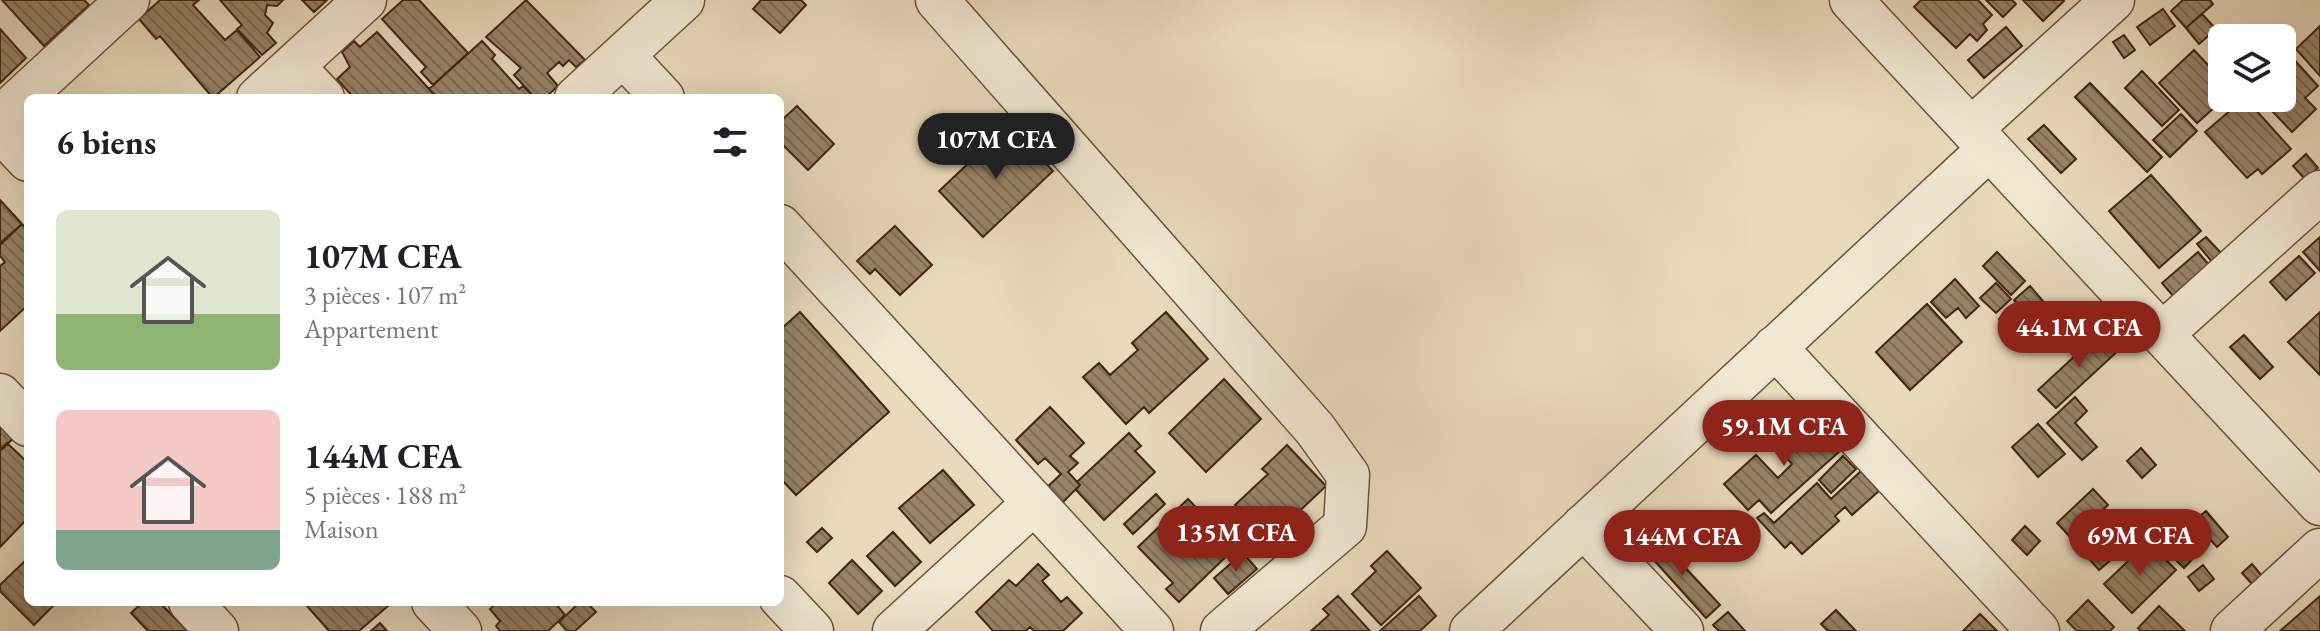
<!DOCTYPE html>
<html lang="fr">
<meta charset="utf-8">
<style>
:root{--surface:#fff;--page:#f6f6f6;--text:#202124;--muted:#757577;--accent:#8f2418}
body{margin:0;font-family:"EB Garamond",serif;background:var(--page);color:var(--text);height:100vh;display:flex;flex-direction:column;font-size:30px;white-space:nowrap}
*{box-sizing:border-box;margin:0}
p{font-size:26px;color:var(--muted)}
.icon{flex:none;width:44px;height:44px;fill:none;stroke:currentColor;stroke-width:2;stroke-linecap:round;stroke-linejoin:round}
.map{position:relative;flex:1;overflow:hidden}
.drawer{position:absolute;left:24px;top:94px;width:760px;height:512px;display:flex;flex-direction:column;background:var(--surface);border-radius:12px;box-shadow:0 8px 32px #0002}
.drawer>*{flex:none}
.controls{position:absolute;left:2208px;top:24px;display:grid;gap:16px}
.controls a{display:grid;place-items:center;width:88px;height:88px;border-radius:12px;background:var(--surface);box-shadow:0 8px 32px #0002;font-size:40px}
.price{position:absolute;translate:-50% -68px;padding:0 18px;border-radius:28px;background:var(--accent);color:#fff;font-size:26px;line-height:52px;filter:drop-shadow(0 2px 4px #0008)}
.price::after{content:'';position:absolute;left:50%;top:48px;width:24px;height:18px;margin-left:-12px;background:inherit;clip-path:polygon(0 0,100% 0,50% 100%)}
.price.selected{background:#222;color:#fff}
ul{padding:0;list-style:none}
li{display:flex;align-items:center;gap:24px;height:200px;padding:0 32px}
li span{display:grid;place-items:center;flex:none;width:224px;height:160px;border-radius:12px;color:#555}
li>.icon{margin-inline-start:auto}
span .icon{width:96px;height:96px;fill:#fffc;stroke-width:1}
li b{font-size:34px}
h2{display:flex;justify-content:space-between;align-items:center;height:96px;padding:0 32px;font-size:34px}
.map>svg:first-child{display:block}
</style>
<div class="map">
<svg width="2320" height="631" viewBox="0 0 2320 631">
<defs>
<pattern id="building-back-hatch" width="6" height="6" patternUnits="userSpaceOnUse" patternTransform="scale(2)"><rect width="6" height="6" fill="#988468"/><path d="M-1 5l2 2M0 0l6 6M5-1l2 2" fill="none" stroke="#7e6c54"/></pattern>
</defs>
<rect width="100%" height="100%" fill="#e9dabc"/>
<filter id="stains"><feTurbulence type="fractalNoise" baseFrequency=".0025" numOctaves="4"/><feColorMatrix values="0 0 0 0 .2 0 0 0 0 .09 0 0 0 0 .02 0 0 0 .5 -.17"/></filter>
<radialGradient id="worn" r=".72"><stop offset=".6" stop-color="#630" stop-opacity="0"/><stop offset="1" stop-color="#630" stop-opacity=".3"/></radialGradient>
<path fill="url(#building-back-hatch)" stroke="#41260e" stroke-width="2" d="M2,0H84L89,5L44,46Z
M160,0H199L193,5L225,40L237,30L260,57L213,98L160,36L156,39L139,19Z
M220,0H283L277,6L267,5L265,15L273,23L267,33L276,43L262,55L237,29L242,25Z
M302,0H327L314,12Z
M403,0H419L468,53L433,85L421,72L426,67L382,19Z
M526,0L585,60L576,67L569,60L563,66L559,62L547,73L558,86L545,98H535L514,75L521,68L486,37Z
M761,0H801L806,5L780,33L753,9Z
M1921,0H1978L1992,15L1983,24L1987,30L1977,41L1970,34L1956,48L1914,7Z
M1986,0H2012L2016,4L2003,17Z
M2023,0H2063L2064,1L2043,21Z
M2183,0H2210L2213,4L2186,28L2171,11Z
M2163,9L2175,26L2150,45L2137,27Z
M2202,14L2216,29L2199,44L2186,28Z
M2320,26V76L2296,49Z
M2006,27L2022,46L1984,78L1968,60Z
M0,29L26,58L0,83Z
M377,32L429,89L438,98H354L337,79L350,67L342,52L354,41L360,47Z
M2124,35L2135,50L2124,58L2113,42Z
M482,41L495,55L492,59L519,89L523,86L535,98H438L429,89Z
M2194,50L2222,80L2225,98L2197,123L2159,83Z
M2291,56L2318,86L2305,98L2316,109L2292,132L2260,98H2282V65Z
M2142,71L2179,110L2162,126L2125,88Z
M2090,83L2162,157L2147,172L2075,97Z
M2245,98L2291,149L2262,174L2258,169L2247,178L2205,132Z
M797,106L834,144L808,170L780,142V122Z
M2181,114L2197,131L2170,157L2153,140Z
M1009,125L1053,171L983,237L939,191Z
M2044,125L2076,159L2061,173L2028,139Z
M2306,154L2318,168L2305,179L2293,166Z
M2151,175L2201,231L2159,268L2109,211Z
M0,200L22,224L0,243Z
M22,224L28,230V305L0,331V266L5,262L0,256V245Z
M895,226L932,265L900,295L875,269L870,274L857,261Z
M2206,237L2222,254L2213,263L2197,244Z
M2320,237V271L2303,252Z
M1997,252L2025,281L2011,295L1983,266Z
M2198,252L2210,266L2174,297L2162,283Z
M2299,256L2315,273L2286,300L2270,282Z
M1955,279L1979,306L1966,318L1958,308L1946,318L1931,302Z
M1996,283L2011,299L1996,313L1980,298Z
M2030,286L2061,322L2045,337L2014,300Z
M1927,304L1962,342L1910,390L1876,352Z
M2013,307L2037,333L2024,346L1999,319Z
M800,312L889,412L796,495L780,478V330Z
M1166,312L1208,359L1149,413L1144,407L1126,424L1083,377L1099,363L1110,375L1138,350L1132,343Z
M2320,312V375L2288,342Z
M2103,330L2120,349L2056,408L2038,390Z
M2244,335L2273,367L2260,379L2230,347Z
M1224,379L1261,419L1206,472L1169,433Z
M2075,397L2087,411L2075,423L2097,447L2082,460L2047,423Z
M1050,407L1084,443L1070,456L1078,463L1068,472L1080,485L1058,507L1043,491L1061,474L1045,458L1038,464L1016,440Z
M0,413L19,433L0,451Z
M1809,416L1841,450L1771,513L1759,500L1748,510L1724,484L1756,455L1778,478L1792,464L1776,446Z
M2038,424L2065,454L2038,477L2012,447Z
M1129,433L1141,446L1135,451L1155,472L1104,520L1076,490L1080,485L1077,482Z
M7,443L28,463V518L0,547V450Z
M1287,445L1326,486L1290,520L1281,512L1271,521L1280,530L1269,541L1235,505L1268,474L1262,469Z
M2141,448L2156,465L2142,478L2127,461Z
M1843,456L1856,469L1831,493L1819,480Z
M943,470L974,505L930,543L899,508Z
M1861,471L1879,491L1852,515L1845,507L1835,516L1839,521L1802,554L1791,542L1785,548L1757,518L1764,513L1774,523L1817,483L1831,499Z
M2093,489L2108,505L2072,539L2057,523Z
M1156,494L1165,504L1133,534L1124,524Z
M1188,499L1235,548L1179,602L1166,589L1173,583L1138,547Z
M2206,511L2228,537L2217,547L2194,521Z
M2111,515L2133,541L2099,570L2076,544Z
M2025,526L2040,541L2027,555L2012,540Z
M822,528L832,538L817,552L807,542Z
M2174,529L2198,553L2184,568L2159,544Z
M893,532L921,562L895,586L867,556Z
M1657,537L1720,605L1706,618L1644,549Z
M2148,542L2176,570L2132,613L2104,584Z
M1387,551L1421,588L1381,625L1352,594L1376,571L1371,566Z
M1243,553L1257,569L1228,594L1214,578Z
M28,558V602H57L34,625L0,591V585Z
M852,560L882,591L858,614L829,583Z
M1038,564L1049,575L1042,581L1061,602L1067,597L1082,613L1063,631H1034L1030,627L1026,631H993L976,612L1009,580L1016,586Z
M2252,564L2271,587L2262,595L2242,573Z
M2203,565L2214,579L2199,591L2188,577Z
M1338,596L1370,631H1311L1329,615L1323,609Z
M1419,596L1436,616L1420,631H1380Z
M2320,596V631H2280Z
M2088,600L2114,627L2110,631H2077L2067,621Z
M143,602H159L188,631H148L131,613Z
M310,602H384L388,606L359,631H329L306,605Z
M498,602H554L565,615L548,631H500L496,626L500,621L490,609Z
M580,602H586L596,612L575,631H567L559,622Z
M2159,606L2185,631H2140L2138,628Z
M1836,610L1856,631H1828L1821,624Z
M1728,612L1745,631H1719L1713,625Z
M1980,614L1997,631H1963Z
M380,623L387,631H371Z"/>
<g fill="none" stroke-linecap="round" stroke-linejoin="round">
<g stroke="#6b533a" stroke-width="45">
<path id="street" d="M937,0L1315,429L1348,475L1345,526L1222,631
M1851,0L2320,504
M623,55L663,98
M293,66L323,98
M258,98L365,0
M576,98L683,0
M0,118L128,0
M1971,129L2113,0
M0,130L28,160
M780,226L1152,631
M2162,334L2320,192
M1775,347L2038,631
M0,395L28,425
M1583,526L1682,631
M780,597L812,631
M190,602L217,631
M433,602L460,631
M894,631L1034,503
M1471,631L1989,149
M2232,631L2320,550"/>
</g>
<use href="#street" stroke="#f1e7d3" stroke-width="42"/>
</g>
<rect width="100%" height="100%" filter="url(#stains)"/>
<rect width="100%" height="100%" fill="url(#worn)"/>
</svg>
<div class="controls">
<a><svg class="icon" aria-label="layers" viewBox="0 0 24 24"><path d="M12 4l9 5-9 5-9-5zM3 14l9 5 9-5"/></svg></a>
</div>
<b class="price selected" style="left:996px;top:181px">107M CFA</b>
<b class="price" style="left:2079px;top:369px">44.1M CFA</b>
<b class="price" style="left:1784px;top:468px">59.1M CFA</b>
<b class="price" style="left:1236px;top:574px">135M CFA</b>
<b class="price" style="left:2140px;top:577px">69M CFA</b>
<b class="price" style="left:1682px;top:578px">144M CFA</b>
<section class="drawer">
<h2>6 biens<svg class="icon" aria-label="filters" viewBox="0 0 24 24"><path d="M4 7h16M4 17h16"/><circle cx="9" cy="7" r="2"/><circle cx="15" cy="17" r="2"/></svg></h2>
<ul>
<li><span style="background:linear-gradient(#dfe7d0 65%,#8fb573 0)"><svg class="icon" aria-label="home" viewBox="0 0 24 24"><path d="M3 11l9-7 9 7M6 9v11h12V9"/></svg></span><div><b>107M CFA</b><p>3 pièces · 107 m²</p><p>Appartement</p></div></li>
<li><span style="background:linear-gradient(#f6c9c9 75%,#7fa58c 0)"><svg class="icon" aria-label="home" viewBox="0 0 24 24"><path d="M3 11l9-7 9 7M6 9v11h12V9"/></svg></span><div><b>144M CFA</b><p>5 pièces · 188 m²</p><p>Maison</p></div></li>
</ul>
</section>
</div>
